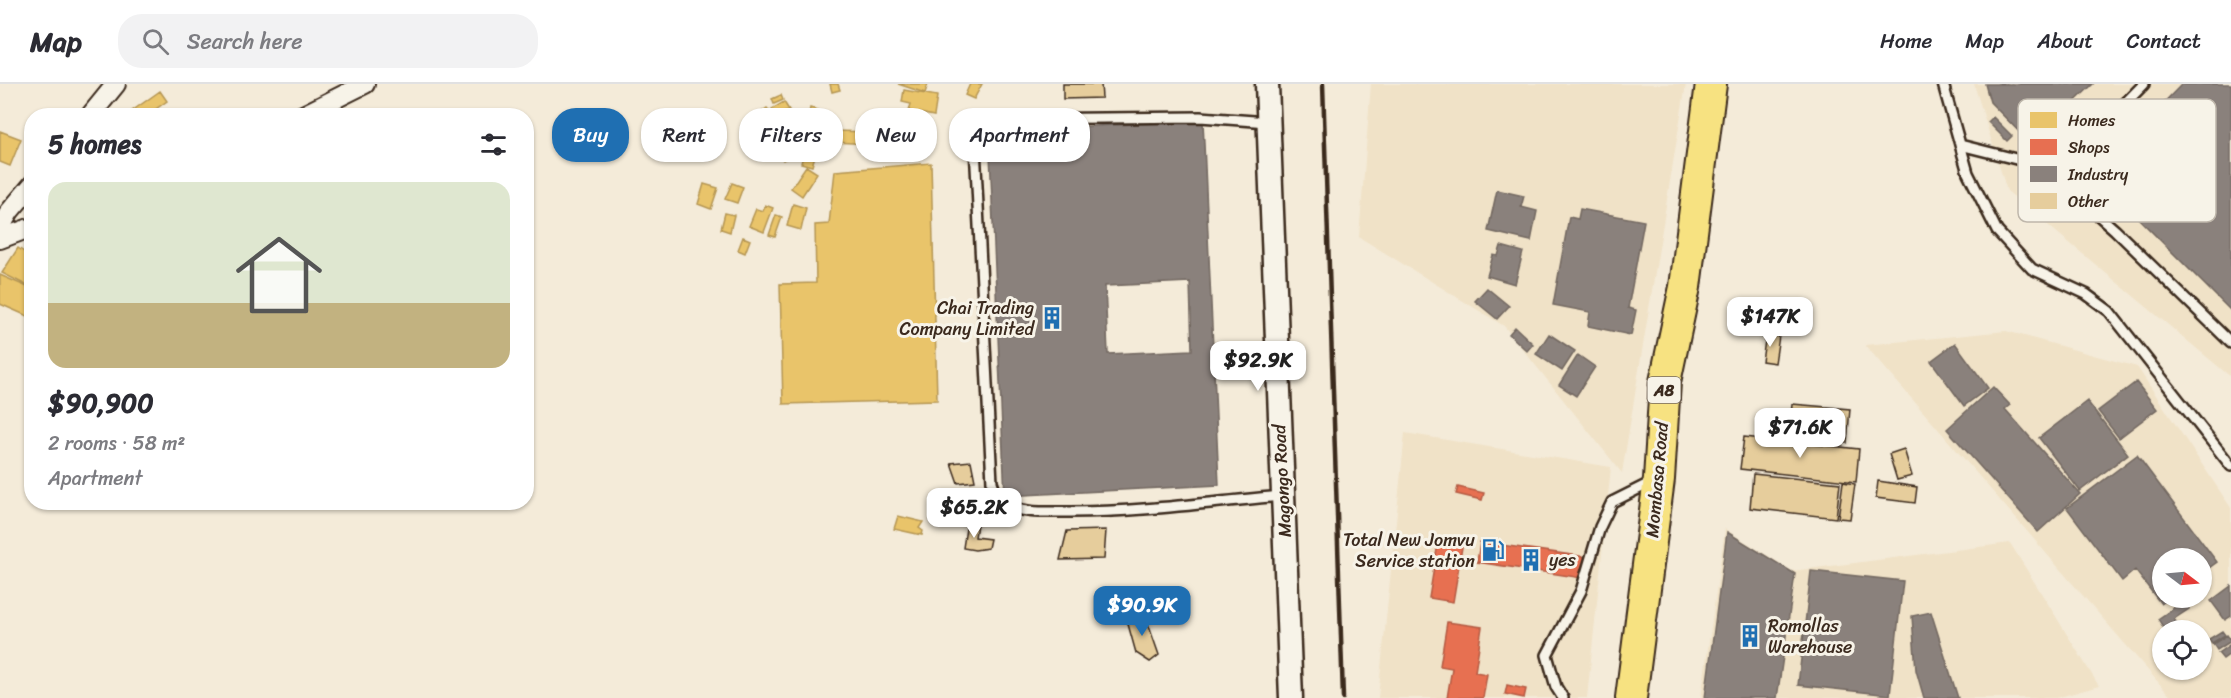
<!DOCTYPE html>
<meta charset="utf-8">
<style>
:root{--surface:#fff;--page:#f2f2f3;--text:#2b2b33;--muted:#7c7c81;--line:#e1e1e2;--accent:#1f6fb2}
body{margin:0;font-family:Sriracha,sans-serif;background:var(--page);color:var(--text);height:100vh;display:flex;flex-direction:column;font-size:22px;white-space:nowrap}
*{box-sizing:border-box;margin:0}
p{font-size:20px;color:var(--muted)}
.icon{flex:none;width:33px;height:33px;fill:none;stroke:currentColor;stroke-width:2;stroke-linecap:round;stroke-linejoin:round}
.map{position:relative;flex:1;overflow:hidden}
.drawer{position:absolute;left:24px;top:24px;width:510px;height:402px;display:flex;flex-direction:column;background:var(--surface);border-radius:24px;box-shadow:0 2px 4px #0004}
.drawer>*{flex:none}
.hud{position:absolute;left:552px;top:24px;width:570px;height:54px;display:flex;gap:12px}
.needle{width:39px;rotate:106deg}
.buttons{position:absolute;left:2152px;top:464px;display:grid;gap:12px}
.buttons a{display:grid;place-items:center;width:60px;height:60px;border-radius:50%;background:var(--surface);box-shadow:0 2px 4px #0004;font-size:30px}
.price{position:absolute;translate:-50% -51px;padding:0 14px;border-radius:12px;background:#fff;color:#222;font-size:20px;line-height:39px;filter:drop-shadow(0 2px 3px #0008)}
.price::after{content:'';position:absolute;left:50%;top:36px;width:18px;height:14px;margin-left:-9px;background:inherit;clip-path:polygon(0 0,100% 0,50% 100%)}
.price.on{background:var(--accent);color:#fff}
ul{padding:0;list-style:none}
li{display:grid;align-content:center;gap:12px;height:318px;padding:0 24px}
li span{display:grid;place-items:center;height:186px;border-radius:18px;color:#555}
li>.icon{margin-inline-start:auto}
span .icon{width:108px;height:108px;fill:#fffc;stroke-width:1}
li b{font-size:26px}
h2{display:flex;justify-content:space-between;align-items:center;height:72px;padding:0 24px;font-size:26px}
.pill{padding:0 21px;border-radius:24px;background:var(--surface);box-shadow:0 2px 4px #0004;font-size:21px;line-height:54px}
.pill.on{background:var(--accent);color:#fff}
header{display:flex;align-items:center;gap:36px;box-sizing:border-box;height:84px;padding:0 30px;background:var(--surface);border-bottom:2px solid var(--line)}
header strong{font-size:28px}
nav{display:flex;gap:33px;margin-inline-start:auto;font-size:21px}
.search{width:420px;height:54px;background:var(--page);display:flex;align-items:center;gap:15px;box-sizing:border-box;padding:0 21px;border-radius:24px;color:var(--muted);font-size:22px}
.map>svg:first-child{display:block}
</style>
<header>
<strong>Map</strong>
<div class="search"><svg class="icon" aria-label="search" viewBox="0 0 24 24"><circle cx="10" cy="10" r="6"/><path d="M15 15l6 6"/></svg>Search here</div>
<nav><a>Home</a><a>Map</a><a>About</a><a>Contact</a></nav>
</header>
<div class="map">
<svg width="2231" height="614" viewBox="0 0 2231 614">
<rect width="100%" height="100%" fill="#f4ebd9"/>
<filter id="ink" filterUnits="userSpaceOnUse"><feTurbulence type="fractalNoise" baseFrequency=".0167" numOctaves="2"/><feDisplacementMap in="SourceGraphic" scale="12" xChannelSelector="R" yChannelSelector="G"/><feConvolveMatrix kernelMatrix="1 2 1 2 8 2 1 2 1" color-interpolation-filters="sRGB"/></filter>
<g filter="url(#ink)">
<path fill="#f0e2c7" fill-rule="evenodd" d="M1371,0H1686L1622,389L1504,242L1359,153Z
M1974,0H2231V293L2007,107Z
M2006,247L2137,283L2231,424V614H2172L1865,261ZM2163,474H2202V513H2163ZM2163,546H2202V585H2163Z
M1405,349L1611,383L1587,614H1378Z
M1725,445L1792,487L2010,459L2099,602L2056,614H1701Z"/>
<path fill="#e9c46a" stroke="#b59653" stroke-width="1.5" d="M830,0H838L840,6L832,8Z
M898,0H928L925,9Z
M970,0H982L974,15L965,11Z
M904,6L937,12L934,32L909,27L911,20L902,18Z
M160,7L167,17L146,32H125Z
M781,11L783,16L774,20L772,15Z
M784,18L789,26L776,33L772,25Z
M767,24L773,32L760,41L755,32Z
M810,24L818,26L814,44L806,43Z
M0,47L21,55L10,82L0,78Z
M834,47L873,48L872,60L833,58Z
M791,52L800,66L783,76L774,62Z
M805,65L816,68L812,82L801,79Z
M931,79L937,316L783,320L780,200L816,199L815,141L829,140L835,87Z
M806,82L817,89L802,112L791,104Z
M732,99L743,103L737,119L725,115Z
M704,100L718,104L711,125L698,120Z
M793,120L806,124L801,146L787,142Z
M765,121L773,124L764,148L749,142L756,125L763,127Z
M725,129L734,131L730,148L721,145Z
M776,131L782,133L775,153L769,151Z
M743,153L750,156L745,169L738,166Z
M32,160V204L2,189L18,164L30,172L28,161Z
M0,191L32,205V234L0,220Z
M898,432L923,438L919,444L923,447L922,451L894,445Z"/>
<path fill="#e76f51" stroke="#b35a42" stroke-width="1.5" d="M1458,403L1484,409L1482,416L1456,410Z
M1439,453L1463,457L1453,518L1429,514Z
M1480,458L1586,473L1582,494L1477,478Z
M1447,538L1482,543L1475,588L1487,590L1483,614H1447L1452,584L1440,582Z
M1507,601L1526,605L1524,614L1505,610Z"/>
<path fill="#8a817c" stroke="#726760" stroke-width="1.5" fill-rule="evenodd" d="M1985,0H2093L2031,60L1990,18Z
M2182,0H2231V227L2094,90Z
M1993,33L2012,52L2007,57L1988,38Z
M1203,37L1219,401L1005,412L989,47ZM1190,198L1192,266L1108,270L1105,202Z
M1497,106L1524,112L1521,123L1537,127L1531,157L1488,147Z
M1580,125L1644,137L1628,224L1636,226L1631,251L1588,242L1590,228L1553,221L1569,133L1578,135Z
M1501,162L1523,168L1515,200L1487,192L1493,171L1498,172Z
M1487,204L1509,222L1497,235L1475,217Z
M1515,243L1533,260L1527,267L1509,250Z
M1549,250L1575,267L1562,287L1536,270Z
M1955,259L1988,304L1964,322L1931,277Z
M1578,271L1595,283L1576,312L1559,301Z
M2136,298L2157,325L2119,354L2098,327Z
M1993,303L2010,321L2005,325L2080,410L2038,448L1947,345Z
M2087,317L2128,370L2080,407L2039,354Z
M2137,371L2217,478L2202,489V474H2163V513H2170L2161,520L2135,486L2122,497L2067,424Z
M1727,448L1795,490L1777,614H1705Z
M1811,487L1903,497L1890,611L1798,601Z
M2231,502V532L2225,536L2211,517Z
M2184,517L2189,525L2174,535L2179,542L2173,546H2165L2158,535Z
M1931,528L1958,614H1924L1916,586L1912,532Z
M2222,547L2225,551L2212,559L2209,555Z
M2227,551L2231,557L2217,566L2213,560Z
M2231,560V569L2223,575L2218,569Z"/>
<path fill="#e6cd9c" stroke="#3b2a1e" stroke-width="1.5" d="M1063,0H1101L1102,14L1063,15Z
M1766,250L1779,252L1775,279L1762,277Z
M1792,320L1850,325L1847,359L1789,355Z
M1744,353L1859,365L1856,398L1740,385Z
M1904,365L1912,392L1897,396L1889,370Z
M971,377L975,397L958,399L951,379Z
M1753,390L1840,399L1836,434L1750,424Z
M1878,397L1917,403L1915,419L1876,414Z
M1843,398L1855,400L1850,435L1838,434Z
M967,438L977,440L975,453L990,455L988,464L975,466L963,464Z
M1106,446L1104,475L1060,476L1067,447Z
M1144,528L1159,571L1150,578L1136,569L1126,533Z"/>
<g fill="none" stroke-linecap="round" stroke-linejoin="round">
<g stroke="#3b2a1e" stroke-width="14">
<path id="service" d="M1943,0L1968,89L1997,147L2032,185L2086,210L2109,227L2231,382
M1268,38L1200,33L1005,35H984L974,43L992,398L999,419C1022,430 1046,428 1071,428C1142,428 1212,418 1282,412
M1960,61L2036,80L2054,92L2115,146L2231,259
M2054,92L2144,0
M1563,614L1556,603L1547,571L1581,507L1600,443L1612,418L1654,397"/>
</g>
<g stroke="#3b2a1e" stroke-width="22">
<path id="minor" d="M90,32L116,0
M301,32L365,0
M0,144L10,127L32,101
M0,155L32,143"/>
</g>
<g stroke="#3b2a1e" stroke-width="27">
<path id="tertiary" d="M1267,0L1291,614"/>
</g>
<g stroke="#3b2a1e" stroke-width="34">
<path id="trunk" d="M1631,614L1659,395L1665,298L1685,203L1711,0"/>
</g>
<use href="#service" stroke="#f7f3e8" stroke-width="9"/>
<use href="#minor" stroke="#f7f3e8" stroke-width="18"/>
<use href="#tertiary" stroke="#f7f3e8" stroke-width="22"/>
<use href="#trunk" stroke="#f7e281" stroke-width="30"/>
<path stroke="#3b2a1e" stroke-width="4.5" d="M1323,0L1343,614"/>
</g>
</g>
<defs>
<g id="building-bare" transform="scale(1.8)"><path d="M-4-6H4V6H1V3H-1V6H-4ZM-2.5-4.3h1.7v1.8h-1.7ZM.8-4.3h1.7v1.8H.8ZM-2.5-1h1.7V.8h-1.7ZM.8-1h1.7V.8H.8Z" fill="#1f6fb2" stroke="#f7f3e8" stroke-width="2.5" paint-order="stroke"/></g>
<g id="fuel-bare" transform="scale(1.8)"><path d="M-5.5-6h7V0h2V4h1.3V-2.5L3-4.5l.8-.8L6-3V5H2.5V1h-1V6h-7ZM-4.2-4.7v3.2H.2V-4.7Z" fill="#1f6fb2" stroke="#f7f3e8" stroke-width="2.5" paint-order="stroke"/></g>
</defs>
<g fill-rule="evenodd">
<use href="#building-bare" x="1052" y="234"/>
<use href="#fuel-bare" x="1493" y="466"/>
<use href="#building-bare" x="1531" y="476"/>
<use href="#building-bare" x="1750" y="552"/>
</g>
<g text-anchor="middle" stroke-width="6" stroke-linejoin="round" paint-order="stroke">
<rect fill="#f7f3e8" stroke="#73665b" stroke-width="1.5" x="1647.5" y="293" width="33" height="26" rx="4.5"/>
<g font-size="16" font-weight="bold" fill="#3b2a1e">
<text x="1664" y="312">A8</text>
</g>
<g font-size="18" fill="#3b2a1e" stroke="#f7f3e8" text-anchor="end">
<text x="1034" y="230">Chai Trading<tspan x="1034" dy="21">Company Limited</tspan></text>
<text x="1475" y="462">Total New Jomvu<tspan x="1475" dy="21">Service station</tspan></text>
<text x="1549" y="482" text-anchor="start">yes</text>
<text x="1768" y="548" text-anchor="start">Romollas<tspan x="1768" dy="21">Warehouse</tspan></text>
</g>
<g font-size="18" fill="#3b2a1e" stroke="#f7f3e8">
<text transform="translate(1657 396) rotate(-85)" y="6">Mombasa Road</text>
<text transform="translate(1282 397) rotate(-93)" y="6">Magongo Road</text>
</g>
</g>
<rect x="2018" y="15" width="198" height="123" rx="9" fill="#f7f3e8" stroke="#bfb7ab" stroke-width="1.5"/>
<rect x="2030" y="28" width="27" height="16" fill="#e9c46a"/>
<rect x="2030" y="55" width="27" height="16" fill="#e76f51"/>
<rect x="2030" y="82" width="27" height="16" fill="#8a817c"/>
<rect x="2030" y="109" width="27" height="16" fill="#e6cd9c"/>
<g font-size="16" fill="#3b2a1e">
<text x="2068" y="42">Homes</text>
<text x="2068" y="69">Shops</text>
<text x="2068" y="96">Industry</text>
<text x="2068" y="123">Other</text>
</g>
</svg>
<div class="buttons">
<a><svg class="needle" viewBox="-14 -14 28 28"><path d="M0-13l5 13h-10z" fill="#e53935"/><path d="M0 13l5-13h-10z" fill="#7c7c81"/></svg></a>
<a><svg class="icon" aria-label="locate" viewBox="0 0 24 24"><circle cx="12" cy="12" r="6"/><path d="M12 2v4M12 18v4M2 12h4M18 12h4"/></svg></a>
</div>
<b class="price" style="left:1770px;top:264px">$147K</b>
<b class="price" style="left:1258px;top:308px">$92.9K</b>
<b class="price" style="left:1800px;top:375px">$71.6K</b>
<b class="price" style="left:974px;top:455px">$65.2K</b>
<b class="price on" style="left:1142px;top:553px">$90.9K</b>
<div class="hud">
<a class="pill on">Buy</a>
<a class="pill">Rent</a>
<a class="pill">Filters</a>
<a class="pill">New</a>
<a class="pill">Apartment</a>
</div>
<section class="drawer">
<h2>5 homes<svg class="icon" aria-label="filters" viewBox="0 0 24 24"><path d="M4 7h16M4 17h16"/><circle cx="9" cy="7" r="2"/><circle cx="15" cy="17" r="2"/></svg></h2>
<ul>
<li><span style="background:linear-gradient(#dfe7d0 65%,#c2b280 0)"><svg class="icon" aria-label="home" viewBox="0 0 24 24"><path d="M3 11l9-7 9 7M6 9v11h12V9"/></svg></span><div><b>$90,900</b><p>2 rooms · 58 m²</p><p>Apartment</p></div></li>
</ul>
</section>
</div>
